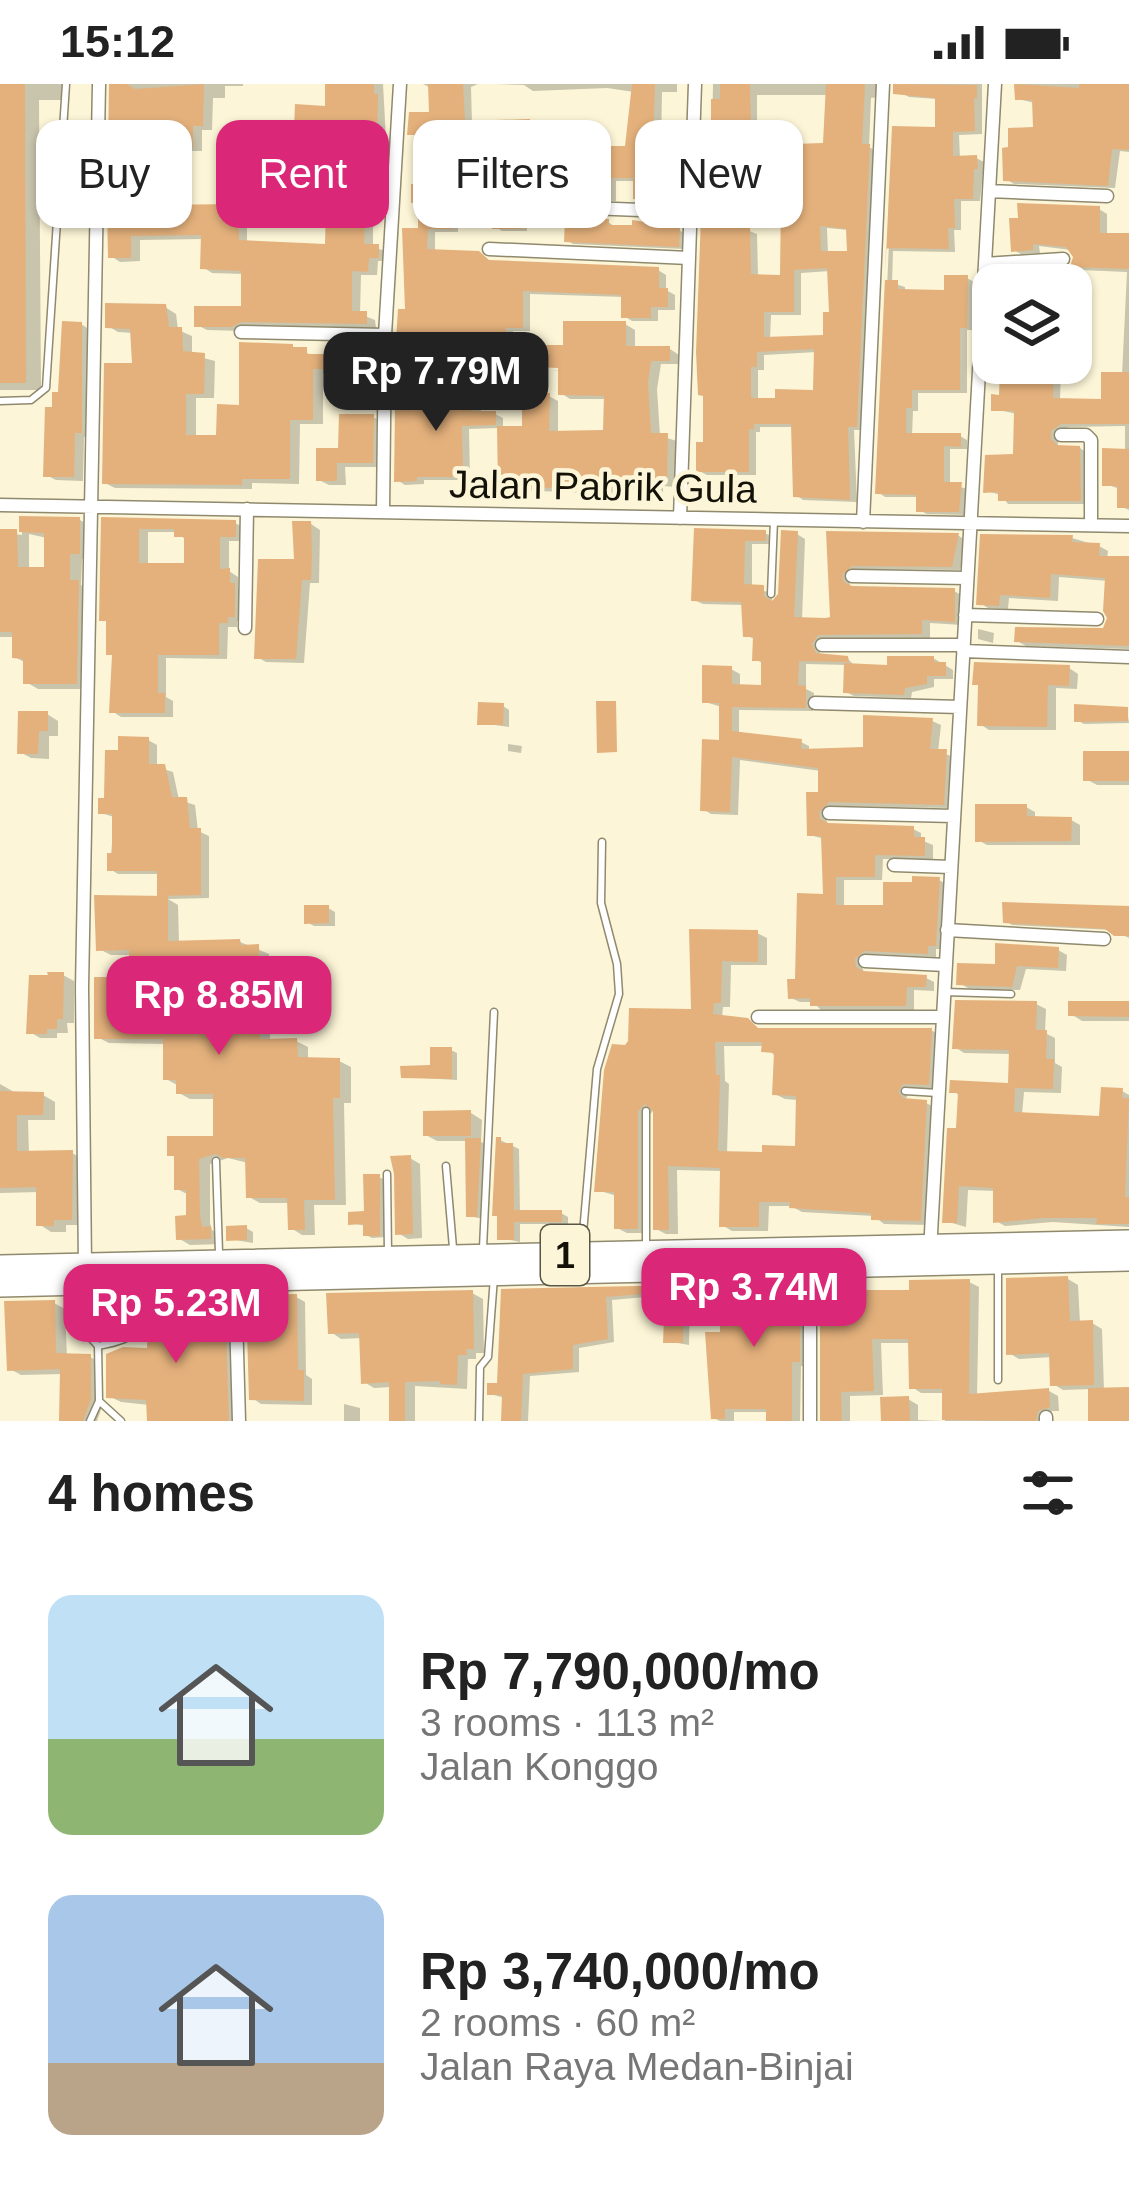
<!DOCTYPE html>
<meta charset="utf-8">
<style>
:root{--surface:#fff;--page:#f6f6f6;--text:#222;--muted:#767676;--accent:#db2777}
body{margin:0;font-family:Arial,sans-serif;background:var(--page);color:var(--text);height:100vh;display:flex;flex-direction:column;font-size:45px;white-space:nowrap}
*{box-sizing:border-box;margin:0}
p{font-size:39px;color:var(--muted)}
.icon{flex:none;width:66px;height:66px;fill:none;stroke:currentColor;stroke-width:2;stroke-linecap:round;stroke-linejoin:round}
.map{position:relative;height:1337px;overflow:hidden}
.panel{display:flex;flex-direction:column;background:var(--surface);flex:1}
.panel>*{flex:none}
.hud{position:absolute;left:36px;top:36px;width:1059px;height:108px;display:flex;gap:24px}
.buttons{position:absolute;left:972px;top:180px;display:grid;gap:24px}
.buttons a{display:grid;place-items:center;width:120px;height:120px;border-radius:24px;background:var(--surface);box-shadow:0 3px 9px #0004;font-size:60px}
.price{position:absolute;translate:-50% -102px;padding:0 27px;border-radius:24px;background:var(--accent);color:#fff;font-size:39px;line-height:78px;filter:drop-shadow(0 3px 6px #0008)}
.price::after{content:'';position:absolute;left:50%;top:72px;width:36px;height:27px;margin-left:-18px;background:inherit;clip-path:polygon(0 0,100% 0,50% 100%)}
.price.selected{background:#222;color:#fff}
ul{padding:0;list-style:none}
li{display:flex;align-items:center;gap:36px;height:300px;padding:0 48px}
li span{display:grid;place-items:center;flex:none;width:336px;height:240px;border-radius:24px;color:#555}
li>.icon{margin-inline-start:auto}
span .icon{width:144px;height:144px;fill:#fffc;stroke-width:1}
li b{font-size:51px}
h2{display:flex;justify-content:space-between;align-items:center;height:144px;padding:0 48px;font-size:51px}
.tag{padding:0 42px;border-radius:24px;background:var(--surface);box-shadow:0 3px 9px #0004;font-size:42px;line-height:108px}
.tag.selected{background:var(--accent);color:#fff}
.status{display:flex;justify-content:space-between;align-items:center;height:84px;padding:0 60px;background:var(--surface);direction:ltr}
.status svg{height:33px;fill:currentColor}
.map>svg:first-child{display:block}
</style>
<div class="status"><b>15:12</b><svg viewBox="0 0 49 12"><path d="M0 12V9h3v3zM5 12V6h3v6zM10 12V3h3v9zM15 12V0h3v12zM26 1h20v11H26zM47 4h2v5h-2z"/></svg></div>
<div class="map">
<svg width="1129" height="1337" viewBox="0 0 1129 1337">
<rect width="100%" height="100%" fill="#fcf5d7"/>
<path fill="#0003" fill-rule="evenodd" d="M0,0H69V16H39L41,306H0Z
M113,0H243V2H225V14H213L212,46H202V67H121L111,62Z
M328,0H383L386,55L395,60L394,67H383V73H378L381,135H373V163L388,168L387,177H378L377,191H361L360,230L375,236L376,244L252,241L243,247L207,246L197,241L244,225V190L212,189L203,183L204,155L140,156V177L120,178L111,172L121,124L148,94L157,99V124L238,123L247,129V159L328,163L329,123L304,122L294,117V105L285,100L299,55L309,61V79H331V50L307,49L297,44L328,25Z
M423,0H478L471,3L472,40L529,38L537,43V59L470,57V65L439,66L431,61V54L411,49L432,31L431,4Z
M497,0H677V8H662L661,64L672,68V87H664L663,119L636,113V97H616V117L549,115L541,110L593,100L627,65L634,8L607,4L533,7L524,1Z
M713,0H880L879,13L871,14L869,63L876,67L864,346H854L857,418L803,416L796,411L794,343H760V348H756V391H707L699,387L706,361ZM757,11H828L826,62L766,64V50L757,46ZM784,116L783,194L758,193L757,150L744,145L742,118ZM827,144L849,146L850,170H828ZM830,187L832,231L826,254L770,256L771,231H801V189ZM817,268L816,309L758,317V286H764V271Z
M902,0H982V50L959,51L960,75L976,74L984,78L980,117H961V146H954L955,168L893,167L892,199L905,203V208L946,209L967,194L974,198V246H967V309H918V327H913L912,352H960L967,356V365H950V401L969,405L966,431L927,430L919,426V413H885L878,408L894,45L938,46L937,15L909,13L902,9Z
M1017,0H1129V68L1120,67L1115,104L1014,100L1006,95L1036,46L1035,19L1018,15Z
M259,53L266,57L265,76L242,71Z
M458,102L466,106L469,143H458V148H435V168L491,179L658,186L666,191V206L675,211V226H658V237H632L624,232V213L530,210V247H513V277L406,275L398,271L421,147V121L414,117Z
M520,125L527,129V147H502L495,143Z
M1099,125L1107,130V152H1129V426L1120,422V405L1105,400L1125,368V342L1069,343L1058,351V364H1080L1087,369V420H1008L1001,411L986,407L1016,373L1017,330L994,325L1002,314L1003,279L1061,280L1060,317L1104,318L1122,291L1127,188L1081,186L1073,181L1077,173L1071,166L1039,162L1040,169L1021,170L1014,166Z
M608,138L614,142L679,146L685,150V165L573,160L567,156Z
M165,223L176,230L178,246L192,252V271L215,277L214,314H196V354H219L297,266L319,273H360L370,279V289H323V340H300L299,400L252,399V405L115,404L105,399L136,282L133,249L118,248L108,242Z
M81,240L90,246L91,353H84L83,397L56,396L46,391L55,326Z
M625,240L635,246V265H670L679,271V280H661L657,305L660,352L677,357L676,403L663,402V410L646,405H618V410L511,406L501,400L500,344L469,345L470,396H424V400L405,401L397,396L448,324L474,298L482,302L481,330H495L503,334V345H525L549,312L558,317V350L606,349L607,315H570L561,309V287L549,286L573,287L566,264Z
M373,333L382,338V383H345L346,401H329L319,396Z
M22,435L80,436L92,443L91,475H82L81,501L91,507L89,605H38L26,598V579L15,573V553H0V448L22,451ZM29,450L47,454V486H29Z
M104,436L235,439L245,444V457H229V487L238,493V504L244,507L243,537H237V543H228L227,575L166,574V613L173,617V633H121L112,627L115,572ZM148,448H177L187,457V482H148Z
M311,440L320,446L319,499H310L304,579L266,578L257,573Z
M697,447L765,449L774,454L773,460H752V504L772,509V522L781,512L797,450L805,455L802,536H833L829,450L959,452L967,457L960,486L862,485L849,496L851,506L954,507L963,512L962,541L930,539V554L827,555L819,566L822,573L847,574L856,583L890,584L933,574L953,586V595H934V603L912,608L911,614L854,612L846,608L847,581L806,580V605L814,609L813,627L739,626V651L801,658L809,662V668L866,666L932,637L941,641L938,668L955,673L952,724L839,722L826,733L828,742L913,745L921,749V756L933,761V775H883L882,796H844V824H887L939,796L948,801L944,865H936V873L874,870L862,880L864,890L926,894L934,898V907L914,906V926H821L813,918H800L791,914L826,813L824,755L810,751L822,711L821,687L740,676L738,731L711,730L703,725L722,659V623L705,618L731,585L740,590V603L764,604V580L755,575L756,556L746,551L744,521L703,520L694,516Z
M1072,454L1099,462L1108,467L1107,475H1129V565L1026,562L1017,557L1105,547L1111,534L1108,497L1059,493L1058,517L1009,514L1008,525L988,524L980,519Z
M978,545L994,549L993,559L978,555Z
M1069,584L1078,590L1077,605L1056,604V646H989L980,640Z
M503,622L509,626V643L480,639Z
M1127,626L1129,639L1084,640L1077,636Z
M47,630L58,637V652H49V675L31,674L20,668Z
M148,656L157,661V683L173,688L179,716L195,721L198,747L209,752V814L168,815L178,821L179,860L240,858L269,870L270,957H296L308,963V976L339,977L351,983V1019H344L346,1121H314L315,1151H302L291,1144L290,1119H260L249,1113L248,1079L228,1074L210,1080V1139L212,1146L221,1152L222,1160L190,1161L178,1154L189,1134V1111L177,1105V1074L170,1070L216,1055V1015H190L179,1009V1002L166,995V960L109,959L97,953L132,896V871H111L99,865L161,815L160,790H118L110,785L114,733L101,729L121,669Z
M508,660L522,662L521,669L508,667Z
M1129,670V701H1097L1086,695Z
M1026,723L1035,728V735L1071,736L1080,741V761H987L978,756Z
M328,824L335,828V842H314L307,838Z
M1129,824V854L1112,846L1012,841L1006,837Z
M692,848L757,849L767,854V881H731L730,923H723L722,934L747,937L761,946H931L941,952L938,1005L913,1004L904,1017L926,1019L936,1024L930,1141L884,1140L874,1132L802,1128L791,1122H769L768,1147H732L722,1141L723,1087L677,1086L678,1150H666L656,1145V1023L648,1033V1149H627L617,1144V1112L597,1106L626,964L694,928ZM724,962H765L774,971L775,1010L785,1015L799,1016L798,1065L765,1071L727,1070L729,1000L725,997Z
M1058,866L1067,871L1066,887L1026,885L1020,906L968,904L959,899L998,883Z
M63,891L74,897V939H67L68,949H57V954H40L30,948Z
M1036,920L1046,925L1045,949L1055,954V979L1062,983L1061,1009L1024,1008L1022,1031L1102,1035L1122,1007L1129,1011V1143L1053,1138L1005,1142L996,1137V1107L968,1106L966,1143L945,1137L959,1048L961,1012L952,1007L1011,1002L1012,970L964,969L955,963Z
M1129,920V937H1082L1071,930Z
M451,966L457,969V996L404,993L433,984Z
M0,1000L14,1008L43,1011L55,1018V1036H28L29,1070L72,1069L85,1076L84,1141H66V1148H51L39,1140V1108L0,1109Z
M471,1029L482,1036L481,1058L486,1060L483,1135L469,1132L468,1057H437L426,1051Z
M500,1056L519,1065L520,1129H561L568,1133V1140H520V1158L500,1154Z
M410,1074L420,1080L422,1154L408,1155L398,1149Z
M379,1093L385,1096V1153L372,1154L366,1151V1142L351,1139L367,1130Z
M246,1144L253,1148V1159L229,1155Z
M1068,1195L1078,1201L1080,1239H1092L1102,1245L1104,1307L1129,1306V1337L1091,1305L1063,1306L1053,1300L1052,1273L1019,1275L1009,1269Z
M969,1198L979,1203L977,1313L1049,1307L1058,1312L1059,1327H1052L1045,1337H945V1309H921L912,1303L911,1259H881L883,1311L850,1312V1337H823L842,1205L849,1209H912Z
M793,1203L802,1208V1219L808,1223V1282H801L800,1337H769V1328H734V1337H720L714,1334Z
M683,1204L690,1208L689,1261L666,1257L668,1211L612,1216L614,1258L579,1264V1288L530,1292L528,1337H504L505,1314L490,1310L500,1302L503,1208Z
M472,1209L483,1215L484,1269H476V1275H468L467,1305L415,1302V1337H392V1303L374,1304L364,1298L362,1254L341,1255L331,1248Z
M296,1213L305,1218L306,1291L312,1295V1321L261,1320L252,1314Z
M54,1219L65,1225L67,1273H90L101,1279L102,1323L97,1337H62L63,1290L21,1291L10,1285Z
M224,1224L236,1231L241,1337H150V1321L121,1318L109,1312L150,1267Z
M908,1315L918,1321V1336L942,1337H884Z
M344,1320L360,1324V1337H344Z"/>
<path fill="#e4b17c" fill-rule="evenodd" d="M0,0H25L26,299H0Z
M109,0H127L135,5L204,0L203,42H193V63H108Z
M325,0H374V10H378L377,52H386V63L374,64V69H369L373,131H365L364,160H379V174H369L368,188L352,187V227H367V240L241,238L232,243H194V222H241V187L200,185L201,151L131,152V174H108L107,121H118V91H148L149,121L238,120L239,156L325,160L326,119L291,118V101H282L283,52H300V76H328V47L294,46L295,20L325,22Z
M428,0H463L465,37L530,35V56L462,55L463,61L428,63V51H407L409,28H429Z
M632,0H655L653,61H664L665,84H656L655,116L633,115V94H609V114L537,112L538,93L590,97V62H625Z
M720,0H750L751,43H759V61L823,59L826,0H865L862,60H870L857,343H848L850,416L793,413L791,340H754V345H749V388H696V358H703V312L698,311L696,268L701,131L708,128L704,44H711V15H720ZM781,113L780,191L751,190L750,142H737L736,115ZM820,142L846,145L847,167H821ZM827,184L829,228H823V251L764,253V228H794V186ZM814,265L813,306L775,305V314H751V283H757V268Z
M893,0L977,1V14H974L975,47L953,48V72L977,71L978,85H974L973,115H954L955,144H948L949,165L886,164L885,196H898V205L944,206V191H968L967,244H960V306H912V324H906V349H961V363L944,362V398H962L959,428H916V411L875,410L892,42L935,43V14L893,10Z
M1014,0L1079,4V0H1129V66L1112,65L1108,102L1003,97L1002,64L1008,63V44L1033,43L1032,16H1015Z
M240,49L260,50L259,74L238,73Z
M458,99L463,141L451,140V145H428L427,165L479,167L489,176L659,183V204H668V223H651V234H621V211L523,207V244H506V274L395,273L398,225H405L402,144H418V118L411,119V100Z
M1017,119L1100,122V149H1129V185L1070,183L1073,173L1066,163L1033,160V166L1011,168L1009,134H1018Z
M492,122H521V145H492Z
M565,134L609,135V141H632V136L680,143L679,163L564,158Z
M105,219L166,220L169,243H182L183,267L205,269L204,310H186V351H216L217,320L239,321V258L293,260V263H307V270H360V285H313V336H290V395H242V401L102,400L104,279H132L130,245L105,244Z
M62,237L82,238V349H75L74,393H43L45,323H52V308H58Z
M563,237H626V262H670V277H651L648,298L651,349H668L667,399H654V406H641L642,401H609V406L498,402L497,342H522V308L550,309L549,347L603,346L604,312L558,311V284L537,283L534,277V261H563Z
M1035,279H1054L1053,314L1101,315V288H1129V340H1061L1051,347V355L1057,361L1080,362L1081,417H998V408L983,409L985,371L1013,370L1014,327H991V310L999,311L1000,286H1035Z
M445,294L475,295L473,327H496V341L462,342L463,393H417V397L394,398L395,322H445Z
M339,330H374L373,379H337V397H316V364H338Z
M1102,364L1129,365V424H1117V402H1102Z
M19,432L80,433V470H70V496H79L77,600H23V575L12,574V548H0V445H17L18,483H44V449L19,448Z
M101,433L236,436V453H220V485L230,484V499H235V533H228V539H219V571H158V609H165V629H109L112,571H106V537H99ZM139,445H174V453H184V479H139Z
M292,437H311L312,471L311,496H302L296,575H254L258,475H294Z
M694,444L766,446V457H745L744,500L764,501V512L772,517L778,510L781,446L798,447L794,533L826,534L830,533L826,447L959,449L952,483L852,482L842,491L844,498L852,502L955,504V538L922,536V550L818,551L812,560L816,569L848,572L849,578L799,577L798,601L806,602V624L732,623V647L802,655L801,665L863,663V631L933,634L930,665H947L944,721L829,718L819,728L820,735L828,739L914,742V753H925V772L875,771V793H836V821H883V798H912V792L940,793L936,862H928V870L864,867L855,875L856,883L863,887L927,891L926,903H907L906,922H810V914L788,915L787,895H795L797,809L823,810L821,752H807L806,708H818V684L732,673L730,728L700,727L702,655L719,656V619H702V581L732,582V600L761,601V577H752L753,553H743L741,518L691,517Z
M980,450L1073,451L1072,458L1100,459L1099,472H1129V562L1014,558L1015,543L1103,544L1107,534L1103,527L1105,494L1051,490L1050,514L1000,511L999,522L976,521Z
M887,572H934V578H946V592H927V600L905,604L904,611L843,609L844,579L887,581Z
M974,578L1070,581L1069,602L1048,601L1047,643L977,642L978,601H972Z
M596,617H616L617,668L597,669Z
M478,618L504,619L503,641H477Z
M1074,620L1128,623V637L1074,638Z
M18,627H48V647H39L38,670H17Z
M118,652L149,653V680H165L172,713H187L190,744H201V811L157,812V787H107V769H112V730H98V714H104L105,666H118Z
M1083,667H1129V697H1083Z
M975,720H1027V732L1072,733L1071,757L975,758Z
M94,811L168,812V857L240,855L241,861L259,860L260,955L297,954L298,973L340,974V1014H333L335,1116H304L305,1146H288L287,1114H246L245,1074H223L215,1070L199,1075L200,1131L202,1143L211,1142V1155L176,1156L175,1132L186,1131V1106H174V1072H167V1052H213V1010H176V996H163V955H94V893H129V866L96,867Z
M1002,818L1129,822V852H1114L1105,845L1003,839Z
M304,821H329V839L304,840Z
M689,845L758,846V878L722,877L721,919H714L713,930L748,934L758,944H932L929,1001L903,1000L898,1008L903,1014L927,1016L921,1137L871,1136V1129L789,1124L790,1118H759V1143H719L720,1084L668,1082L669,1146H653V1027L645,1020L638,1027V1145H614V1108H594L604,986L612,960L625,961L628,957L629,924L691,925ZM715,958H762L761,968L774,969L772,1011L796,1012L795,1062L762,1061V1068L718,1067L720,991H716Z
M995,859L1059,863L1058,884L1017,882L1012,903L956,901L957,879L995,880Z
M47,888H64L63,935H57V945H47V950H26L29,891H48Z
M955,916L1037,917L1036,946H1047L1046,975H1054L1053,1005L1015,1004L1014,1028L1099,1032L1101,1003L1123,1004L1122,1014H1129L1125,1113H1129V1140H1096L1097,1134H1042L993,1139V1104L959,1102L957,1139H942L947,1044H956L958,1009H949L950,996L1008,999L1009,966L952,965Z
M1068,917H1129V933L1068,932Z
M430,963H452V995L401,994L400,982L430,981Z
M0,1007L44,1008L43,1031H17V1067L73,1066L72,1136H54V1142H36V1103L0,1104Z
M471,1026V1052H423V1027Z
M496,1053H501V1059H513L514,1126H562V1138H514V1156H497V1132H492Z
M465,1054H481L477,1133H466Z
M411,1071L413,1150L395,1151L394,1090L390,1072Z
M363,1090H380V1152H363V1140L348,1141V1128L364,1127Z
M247,1141V1156L226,1157V1142Z
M1068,1192L1070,1237L1093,1236L1094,1301L1050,1302L1049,1269L1006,1271V1194Z
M970,1195L969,1310L1049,1304L1050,1323L1038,1327L1036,1337L942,1336V1305H909L908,1255H872L874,1307L841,1308L842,1337H820V1202H843V1206H909V1196Z
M720,1200H793V1215H800V1278H792V1337H766V1325H725V1335H711L705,1248H720Z
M684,1201L683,1259H663L665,1208L606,1213L608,1255L573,1261V1285L523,1290L521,1337H501L502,1311H487V1299H497L501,1205Z
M473,1206L474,1265H466L467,1271H458L457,1301L440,1300V1297L405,1298V1337H389V1298L361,1300L359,1249L328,1250L326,1209Z
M297,1210L298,1286H304V1317L249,1316L246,1211Z
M55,1216L56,1269L91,1270V1315L83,1337H59L60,1285L7,1287L4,1217Z
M149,1221H225L229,1337H147L146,1316L106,1314V1270L123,1263L147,1264Z
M1129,1303V1337H1088V1304Z
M909,1312L910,1337H881L880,1313Z"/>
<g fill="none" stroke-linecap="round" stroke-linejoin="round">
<g stroke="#8f896e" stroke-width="9">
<path id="lane" d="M0,317L31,316L46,304L66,0
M771,510L774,436
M944,908L1011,910
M905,1007L938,1009
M216,1077L219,1169
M446,1082L453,1164
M387,1090L388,1170
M582,1161L597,985L619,910L617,880L601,819L602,758
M646,1161V1027
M483,1164L494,928
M998,1185V1296
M76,1208L77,1239L98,1262L99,1317L121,1337
M98,1262C142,1254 142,1245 142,1203
M90,1337L99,1317
M479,1337L480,1283L488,1273L494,1193"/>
</g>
<g stroke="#8f896e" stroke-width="15">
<path id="street" d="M989,107L1107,112
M539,122L691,128
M489,165L689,174
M985,180L1063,175
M241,248L385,251
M385,283L527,285
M1061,351H1086L1091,356V441
M0,421L1129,442
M383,428L385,251L400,0
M680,434L695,0
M863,438L883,0
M852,492L967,494
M965,531L1097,535
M245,544L247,425
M822,561H963
M963,567L1129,573
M815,619L960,623
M829,729L954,732
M894,781L951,783
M947,846L1104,855
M865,877L945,881
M758,933H942
M930,1167L995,0
M85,1181L82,904L99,0
M235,1197L239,1337
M1046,1333V1337
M810,1337V1186"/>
</g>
<g stroke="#8f896e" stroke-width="24">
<path id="highway" d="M0,1182L1129,1157
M0,1202L1129,1176"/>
</g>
<use href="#lane" stroke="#fff" stroke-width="6"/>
<use href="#street" stroke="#fff" stroke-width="12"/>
<use href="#highway" stroke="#fff" stroke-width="21"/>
</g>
<g text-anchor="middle" stroke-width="9" stroke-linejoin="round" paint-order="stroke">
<rect fill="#fcf5d7" stroke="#5a5646" stroke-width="3" x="541" y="1141" width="48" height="60" rx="9"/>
<g font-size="36" font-weight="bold" fill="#141208">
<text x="565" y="1184">1</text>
</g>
<g font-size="39" fill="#141208" stroke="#fcf5d7">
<text transform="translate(603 402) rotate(1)" y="14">Jalan Pabrik Gula</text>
</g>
</g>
</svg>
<div class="buttons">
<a><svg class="icon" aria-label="layers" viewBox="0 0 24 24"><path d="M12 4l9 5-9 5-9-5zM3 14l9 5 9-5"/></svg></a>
</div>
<b class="price selected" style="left:436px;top:350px">Rp 7.79M</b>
<b class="price" style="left:219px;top:974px">Rp 8.85M</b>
<b class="price" style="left:754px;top:1266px">Rp 3.74M</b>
<b class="price" style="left:176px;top:1282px">Rp 5.23M</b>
<div class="hud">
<a class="tag">Buy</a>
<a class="tag selected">Rent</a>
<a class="tag">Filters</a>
<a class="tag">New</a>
</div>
</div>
<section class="panel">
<h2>4 homes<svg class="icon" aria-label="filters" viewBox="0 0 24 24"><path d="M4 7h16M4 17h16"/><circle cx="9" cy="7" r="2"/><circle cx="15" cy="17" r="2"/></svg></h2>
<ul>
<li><span style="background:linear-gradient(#bfe0f5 60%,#8fb573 0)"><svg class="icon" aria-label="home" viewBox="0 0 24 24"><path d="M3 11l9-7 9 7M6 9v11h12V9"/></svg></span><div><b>Rp 7,790,000/mo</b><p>3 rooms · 113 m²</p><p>Jalan Konggo</p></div></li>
<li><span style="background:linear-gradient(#a9c7e8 70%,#b9a48a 0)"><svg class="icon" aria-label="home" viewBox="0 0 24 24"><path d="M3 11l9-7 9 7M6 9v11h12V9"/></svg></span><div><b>Rp 3,740,000/mo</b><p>2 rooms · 60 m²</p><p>Jalan Raya Medan-Binjai</p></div></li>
</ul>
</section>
